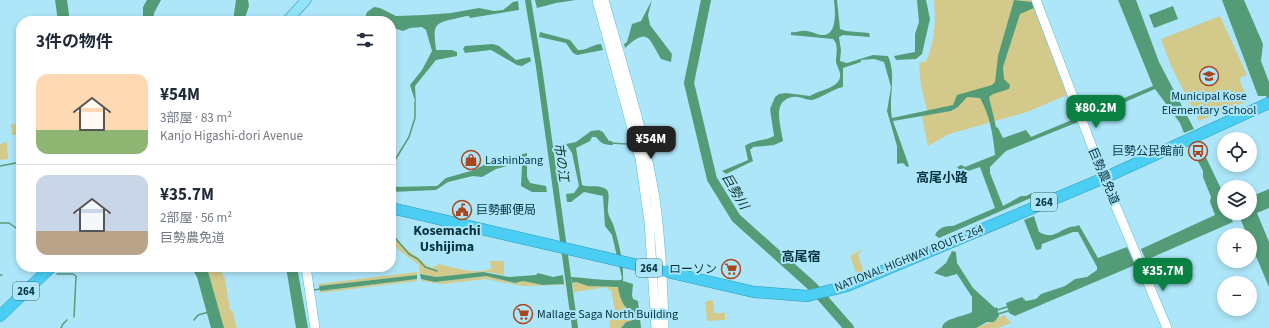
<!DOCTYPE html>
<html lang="ja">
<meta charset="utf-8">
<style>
:root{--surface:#fff;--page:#f2f2f3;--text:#1f2937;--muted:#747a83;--line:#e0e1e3;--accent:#0b8043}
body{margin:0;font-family:"Source Sans 3","Noto Sans JP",sans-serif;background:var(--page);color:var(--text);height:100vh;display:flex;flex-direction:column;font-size:15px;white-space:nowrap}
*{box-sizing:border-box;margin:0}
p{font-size:13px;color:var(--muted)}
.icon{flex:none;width:22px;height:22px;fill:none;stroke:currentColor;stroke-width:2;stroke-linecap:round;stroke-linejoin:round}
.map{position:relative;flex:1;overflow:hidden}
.panel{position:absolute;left:16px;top:16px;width:380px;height:256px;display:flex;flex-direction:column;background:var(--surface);border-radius:16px;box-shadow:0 2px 6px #0003}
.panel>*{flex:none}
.controls{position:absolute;left:1217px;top:132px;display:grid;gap:8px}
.controls a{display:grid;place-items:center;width:40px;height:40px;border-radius:50%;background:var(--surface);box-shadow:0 2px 6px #0003;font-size:20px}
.price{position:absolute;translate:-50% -34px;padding:0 9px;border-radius:8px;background:var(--accent);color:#fff;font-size:13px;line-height:26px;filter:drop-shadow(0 1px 2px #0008)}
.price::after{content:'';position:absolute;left:50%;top:24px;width:12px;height:9px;margin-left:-6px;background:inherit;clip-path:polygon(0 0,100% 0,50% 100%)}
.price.on{background:#222;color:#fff}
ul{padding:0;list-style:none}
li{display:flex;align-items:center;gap:12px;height:100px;padding:0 20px}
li+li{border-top:1px solid var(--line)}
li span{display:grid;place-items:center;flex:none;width:112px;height:80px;border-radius:12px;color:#555}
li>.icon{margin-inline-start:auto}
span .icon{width:48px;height:48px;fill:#fffc;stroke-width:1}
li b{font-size:17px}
h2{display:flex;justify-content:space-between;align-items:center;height:48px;padding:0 20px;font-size:17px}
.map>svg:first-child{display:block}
</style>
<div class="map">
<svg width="1269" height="328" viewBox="0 0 1269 328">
<rect width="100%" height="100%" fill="#aee6f9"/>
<path fill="#d2c98b" d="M934,0H1031L1067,95L1027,112L949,134L928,146L922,118L927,110L921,86L919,63L926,61C935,42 936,21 934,0Z
M1220,16L1247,75L1239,78L1248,101L1199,121L1171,66L1161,39Z
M21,123V135H12L11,124Z
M7,142L8,159L0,160V144Z
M391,230C397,242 407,250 417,257C423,261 425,266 432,268L439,264C452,267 480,276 491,268L490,261H504V275L487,272L436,277L420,274L419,265C406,254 391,250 391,230Z
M863,249L858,255L864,273L857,275L850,256Z
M210,267H219L225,279L230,310L233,311L236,326L238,328H224L207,269Z
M417,272V275L319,286L318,284Z
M486,276L515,283L523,281L543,285L564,284L565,285L522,286L486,279L442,284L421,281V279L435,282Z
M417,279V281L319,293L320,291Z
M576,282L588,286L619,287C619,301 626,310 638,317L637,319L626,322L621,328H609L610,319L616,317L611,290H608L607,287L574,292L572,283Z
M713,300L714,313H725V320L707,321L705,302Z
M1004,315L1011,323L998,328H966L984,325Z"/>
<path fill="#549c78" d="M55,0H67L70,21H58Z
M147,0H161L154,13L153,21H143V7Z
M236,0H248L249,6L244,21H233Z
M535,0H576L556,3L537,8Z
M652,0L648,15L650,25L672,54L671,62L661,59C648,37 648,27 625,48L624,44L627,42L632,24L641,21Z
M834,0H837L840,29L846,31L869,33L870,37L843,35L839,37L841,50L840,61L847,63L873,55L888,56C897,76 888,98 892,118L953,105L957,95L992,85L995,82L998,56L1014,0L1032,2L1034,8L1020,14L1003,67L1004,79L1010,85L1009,89L993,94L989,97L996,127L998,128L1003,138L1026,130L1031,137L1153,86L1118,0H1136L1159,62L1194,129L1184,133L1180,123L1155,89L1093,116L1006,151L990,167V173L1003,206L1021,196H1026L1032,193L1033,197L939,238L935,235C939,227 945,226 953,226L995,208L980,167L962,173L957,167L961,165L965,167L995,155C993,134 990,116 980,98L967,97L958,107L951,111L893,121L909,166L907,167L903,163L897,164V146L887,111L891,87L884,62L874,59L861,60V62L843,68V87C833,89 819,99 812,100C805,100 800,96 793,97C771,100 781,126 783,141L774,145L753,147L750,150L753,161L726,174L722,171L748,160L745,146C753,140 765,141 774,136L770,109L775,97L779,94L786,93L810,96C819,90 840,88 840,76C841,71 836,66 836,61C836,53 839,45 833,39L791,35V32C796,33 801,30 806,31C812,31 817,35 822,35C838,36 835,10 834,0Z
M917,0H926L930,19L922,54L916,59L896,60L894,56L915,52V34L919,22Z
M1222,0H1244L1263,44L1261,61L1269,82V104L1266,96H1258Z
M518,1L519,10L470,18L469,16C464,16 459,18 454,19C431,23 434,29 436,50H452L457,52V56L436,60L415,86L416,104L410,85L422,70L432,51L426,30L422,27L410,28L403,31L391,27V21L387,19L383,21H364L367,12L374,7L380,8L396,16L424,15L451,13L479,8L494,11L503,10L513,2Z
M1173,6L1178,19L1154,28L1149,15Z
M540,32L570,40L578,50C586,51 593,44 601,44L603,50L577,55L573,53L566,43L539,37Z
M493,44L499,46L516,60L530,57L531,61L522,66L517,65L491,50L465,53L463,49L465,46Z
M599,130L603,132L609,141H612L613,145C605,145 601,144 596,137H592L590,141L576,148L582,185C589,188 598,184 606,189C611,192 607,206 608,212C609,218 613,222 614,227C619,243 624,264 623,281L633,284L632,295L633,299L638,301L641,328H621L626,322L637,319L638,317C625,310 620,301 618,287L588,286L576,282L572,283L571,277C588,278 604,281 621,280L622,278L612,235L605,226L603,196L584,192L571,202H567L566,194L574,193L579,186L572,153L566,144L576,142L591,131Z
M1201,147L1224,195L1222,200L1224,213H1228L1233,222L1146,260L1141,249L1215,215L1210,202L1211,197L1203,177V171L1192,150Z
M527,153V177L530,183L546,186L547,192H532L521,186L522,166L519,163L496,169L482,177L473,176L448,182L436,190L391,192V187L437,186L446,178L474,170L488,163Z
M1269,189V208L1257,213L1269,242V287L1250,242V235H1247L1238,213H1250V197Z
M1034,216L1039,232C1054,240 1057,231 1070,227C1074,226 1076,227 1079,225L1098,258L1127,247L1135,265L1015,316L1009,313L1006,303L1022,297L1026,301L1036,299L1041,294L1065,286L1075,279L1087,277L1097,270V267L1078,232H1073L1042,244L1041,249L1036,250L1024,220Z
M952,251L956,252L957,263L973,288L995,308L997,307L999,316L994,322H987L976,328H942C943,318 963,317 972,312V297L957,274L946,277L934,273L946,263Z
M191,267L207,268L224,328H211L197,277Z
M286,267H297L308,328H296Z
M483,272L509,277L536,275L538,273L553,277L563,275L564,284L543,285L523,281L515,283L486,276L435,282L421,279L420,274L436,277Z
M417,275V279L320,291L319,286Z"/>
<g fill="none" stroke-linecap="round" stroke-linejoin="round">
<path stroke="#549c78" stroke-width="1.5" d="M611,143L627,144
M0,166L21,162
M391,176L395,160L409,137L415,118V102
M0,223H9L16,228H21
M391,233L409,254L418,259L425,267L437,271
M57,274H73L76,276L74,317
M0,275H2
M313,284L314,290L320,289
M997,310L1007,307
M998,314L1008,311
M194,320L198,315L209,312
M61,328L63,324L67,320"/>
<path stroke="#549c78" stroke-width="6" d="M528,0L539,67L575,328"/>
<path stroke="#549c78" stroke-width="10" d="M706,0L689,83L712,179L736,218L813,287L849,328"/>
<g stroke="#57bddc" stroke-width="10">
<path id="secondary" d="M597,0L640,158L649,221L656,328
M604,0C622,64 644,132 655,198C661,241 663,285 664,328
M1036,0L1104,178L1167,328
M306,267L315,328"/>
</g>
<g stroke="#3198b5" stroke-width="11">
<path id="primary" d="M287,21L306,0"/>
</g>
<g stroke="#3198b5" stroke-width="12">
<path id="highway" d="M391,208L754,292L807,296L847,286L1104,178L1269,103
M0,316L51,267"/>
</g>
<use href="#secondary" stroke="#fff" stroke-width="9"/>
<use href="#primary" stroke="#92e2f8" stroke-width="10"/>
<use href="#highway" stroke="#4acef4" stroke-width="11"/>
</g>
<defs>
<g id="school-ring" transform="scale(1)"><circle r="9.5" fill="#aee6f9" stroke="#ab451c" stroke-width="1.5"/><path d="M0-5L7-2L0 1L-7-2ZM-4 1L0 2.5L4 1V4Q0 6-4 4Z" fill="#ab451c"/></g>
<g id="bus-ring" transform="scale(1)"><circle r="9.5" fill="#aee6f9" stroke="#ab451c" stroke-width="1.5"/><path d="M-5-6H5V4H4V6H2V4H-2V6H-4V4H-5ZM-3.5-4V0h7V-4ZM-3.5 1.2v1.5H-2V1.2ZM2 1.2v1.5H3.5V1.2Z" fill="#ab451c"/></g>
<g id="shop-ring" transform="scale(1)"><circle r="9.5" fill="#aee6f9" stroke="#ab451c" stroke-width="1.5"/><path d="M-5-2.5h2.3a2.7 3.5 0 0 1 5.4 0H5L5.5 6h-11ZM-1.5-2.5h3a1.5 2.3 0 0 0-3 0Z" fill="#ab451c"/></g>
<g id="civic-ring" transform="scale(1)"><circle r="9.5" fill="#aee6f9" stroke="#ab451c" stroke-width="1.5"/><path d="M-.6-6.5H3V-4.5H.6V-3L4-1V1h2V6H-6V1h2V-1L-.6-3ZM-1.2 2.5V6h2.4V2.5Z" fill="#ab451c"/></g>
<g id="supermarket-ring" transform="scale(1)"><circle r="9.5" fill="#aee6f9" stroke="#ab451c" stroke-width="1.5"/><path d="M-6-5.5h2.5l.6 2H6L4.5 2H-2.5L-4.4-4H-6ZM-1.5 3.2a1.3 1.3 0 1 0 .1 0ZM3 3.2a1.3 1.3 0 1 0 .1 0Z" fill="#ab451c"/></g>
</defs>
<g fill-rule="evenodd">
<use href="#school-ring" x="1209" y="76"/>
<use href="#bus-ring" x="1198" y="151"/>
<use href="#shop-ring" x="471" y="160"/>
<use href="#civic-ring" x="462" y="210"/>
<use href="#supermarket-ring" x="731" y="269"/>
<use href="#supermarket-ring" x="523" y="314"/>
</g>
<g text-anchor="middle" stroke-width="4" stroke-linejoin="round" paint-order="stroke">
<g fill="#aee6f9" stroke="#366977" stroke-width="1">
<rect x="1031" y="193" width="26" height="18" rx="3"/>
<rect x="636" y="259" width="26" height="18" rx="3"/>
<rect x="13" y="282" width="26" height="18" rx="3"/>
</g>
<g font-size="11" font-weight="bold" fill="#03333f">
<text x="1044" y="206">264</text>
<text x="649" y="272">264</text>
<text x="26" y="295">264</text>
</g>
<g font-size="12" fill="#03333f" stroke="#aee6f9" text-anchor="start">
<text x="1209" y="100" text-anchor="middle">Municipal Kose<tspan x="1209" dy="14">Elementary School</tspan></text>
<text x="1184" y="155" text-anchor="end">巨勢公民館前</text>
<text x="485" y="164">Lashinbang</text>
<text x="476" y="214">巨勢郵便局</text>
<text x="717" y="273" text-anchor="end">ローソン</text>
<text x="537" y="318">Mallage Saga North Building</text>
</g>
<g font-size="12" fill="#03333f" stroke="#aee6f9">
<text transform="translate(1104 176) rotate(67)" y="4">巨勢農免道</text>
<text transform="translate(909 258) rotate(-22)" y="4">NATIONAL HIGHWAY ROUTE 264</text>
</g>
<g font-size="13" font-style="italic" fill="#113222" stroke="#aee6f9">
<text transform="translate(562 162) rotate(82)" y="5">市の江</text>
<text transform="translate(736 191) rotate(59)" y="5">巨勢川</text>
</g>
<g font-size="13" font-weight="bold" fill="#03333f" stroke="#aee6f9">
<text x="942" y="182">高尾小路</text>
<text x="801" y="261">高尾宿</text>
</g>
<g font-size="14" font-weight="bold" fill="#03333f" stroke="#aee6f9">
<text x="447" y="235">Kosemachi<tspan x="447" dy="16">Ushijima</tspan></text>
</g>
</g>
</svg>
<div class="controls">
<a><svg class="icon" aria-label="locate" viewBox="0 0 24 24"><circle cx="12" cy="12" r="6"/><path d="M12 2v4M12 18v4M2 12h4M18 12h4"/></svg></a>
<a><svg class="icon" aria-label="layers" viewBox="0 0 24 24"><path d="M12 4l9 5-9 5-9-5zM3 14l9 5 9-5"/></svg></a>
<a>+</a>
<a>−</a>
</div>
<b class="price" style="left:1096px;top:129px">¥80.2M</b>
<b class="price on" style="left:651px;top:160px">¥54M</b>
<b class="price" style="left:1163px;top:292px">¥35.7M</b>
<section class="panel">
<h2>3件の物件<svg class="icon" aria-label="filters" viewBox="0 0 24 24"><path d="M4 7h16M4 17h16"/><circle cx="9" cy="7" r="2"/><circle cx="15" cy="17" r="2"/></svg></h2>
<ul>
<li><span style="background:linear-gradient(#ffd9b3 70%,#8fb573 0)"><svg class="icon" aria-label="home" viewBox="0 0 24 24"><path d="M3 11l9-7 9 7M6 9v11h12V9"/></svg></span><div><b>¥54M</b><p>3部屋 · 83 m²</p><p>Kanjo Higashi-dori Avenue</p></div></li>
<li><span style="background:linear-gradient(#c9d6e8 70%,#b9a48a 0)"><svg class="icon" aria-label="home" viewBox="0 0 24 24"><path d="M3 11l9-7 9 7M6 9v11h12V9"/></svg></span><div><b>¥35.7M</b><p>2部屋 · 56 m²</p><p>巨勢農免道</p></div></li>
</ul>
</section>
</div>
